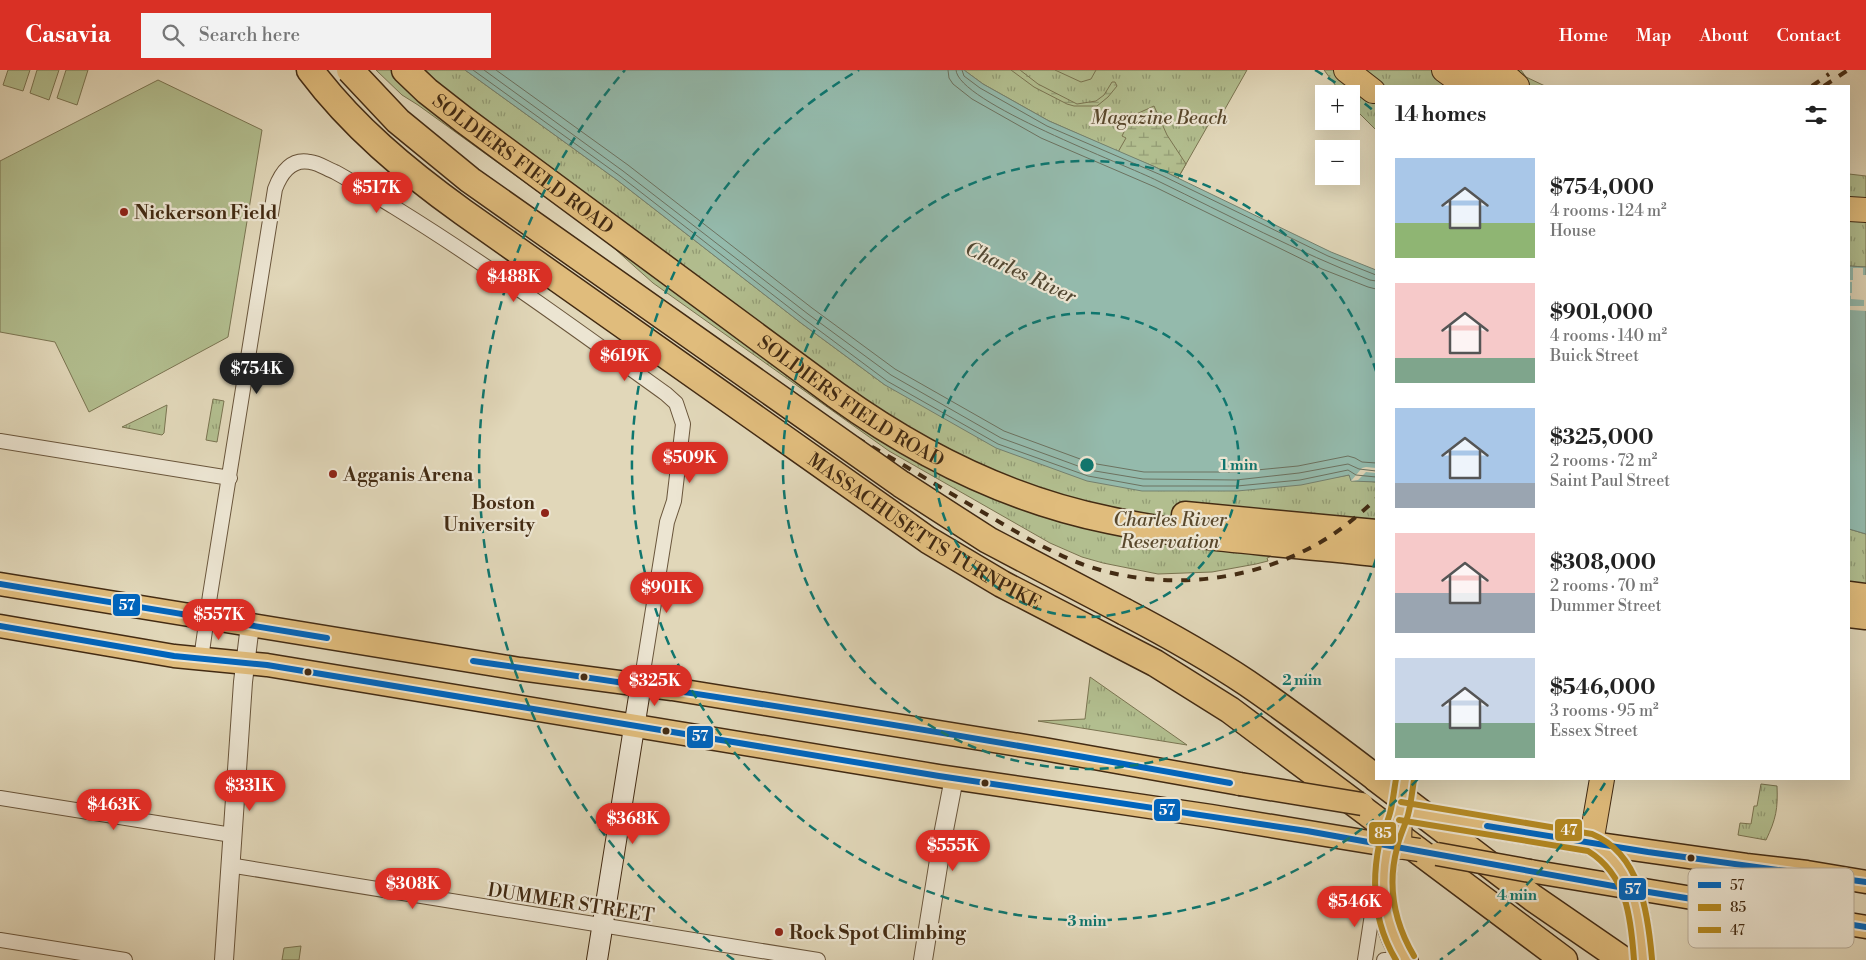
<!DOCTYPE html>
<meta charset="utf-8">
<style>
:root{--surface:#fff;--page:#f2f2f2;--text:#222;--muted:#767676;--accent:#d93025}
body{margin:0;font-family:"Libre Bodoni",serif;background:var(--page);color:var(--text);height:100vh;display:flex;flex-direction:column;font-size:19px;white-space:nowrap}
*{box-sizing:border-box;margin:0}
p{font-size:16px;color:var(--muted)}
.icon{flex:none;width:28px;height:28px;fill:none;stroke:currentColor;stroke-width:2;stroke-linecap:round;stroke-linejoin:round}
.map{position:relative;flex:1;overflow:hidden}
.sheet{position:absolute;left:1375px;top:15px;width:475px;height:695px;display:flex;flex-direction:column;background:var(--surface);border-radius:0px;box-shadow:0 5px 20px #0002}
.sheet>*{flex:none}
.controls{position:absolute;left:1315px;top:15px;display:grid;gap:10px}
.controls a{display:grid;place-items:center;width:45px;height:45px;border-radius:0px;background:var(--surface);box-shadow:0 5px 20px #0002;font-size:25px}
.price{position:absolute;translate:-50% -42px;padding:0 11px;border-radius:18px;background:var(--accent);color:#fff;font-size:16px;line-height:32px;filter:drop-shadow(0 1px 2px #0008)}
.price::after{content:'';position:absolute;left:50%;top:30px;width:15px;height:11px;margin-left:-8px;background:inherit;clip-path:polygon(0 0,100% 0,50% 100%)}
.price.selected{background:#222;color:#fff}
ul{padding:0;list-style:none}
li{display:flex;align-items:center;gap:15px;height:125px;padding:0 20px}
li span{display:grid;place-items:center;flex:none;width:140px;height:100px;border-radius:0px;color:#555}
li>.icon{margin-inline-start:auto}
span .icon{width:60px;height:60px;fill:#fffc;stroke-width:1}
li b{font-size:21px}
h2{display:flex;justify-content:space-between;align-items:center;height:60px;padding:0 20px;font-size:21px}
header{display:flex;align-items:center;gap:30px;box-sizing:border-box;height:70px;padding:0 25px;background:var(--accent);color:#fff}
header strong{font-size:24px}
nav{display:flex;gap:28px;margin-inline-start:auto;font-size:18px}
.search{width:350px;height:45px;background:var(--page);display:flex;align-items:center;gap:12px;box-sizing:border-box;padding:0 18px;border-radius:0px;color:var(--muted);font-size:19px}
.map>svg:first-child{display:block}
</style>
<header>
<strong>Casavia</strong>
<div class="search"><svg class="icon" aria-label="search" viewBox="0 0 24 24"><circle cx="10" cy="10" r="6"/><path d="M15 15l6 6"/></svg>Search here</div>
<nav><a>Home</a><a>Map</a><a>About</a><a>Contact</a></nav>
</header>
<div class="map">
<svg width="1866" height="890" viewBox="0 0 1866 890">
<defs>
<pattern id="grass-tufts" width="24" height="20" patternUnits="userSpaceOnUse" patternTransform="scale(1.25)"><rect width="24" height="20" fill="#b2be8f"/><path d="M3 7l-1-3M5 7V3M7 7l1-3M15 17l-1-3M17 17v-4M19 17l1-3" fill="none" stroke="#929b74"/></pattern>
<pattern id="wetland-marsh" width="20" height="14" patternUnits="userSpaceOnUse" patternTransform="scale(1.25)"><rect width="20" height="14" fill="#b2be8f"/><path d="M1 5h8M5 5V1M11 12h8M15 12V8" fill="none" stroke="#929b74"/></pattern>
</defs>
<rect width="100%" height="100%" fill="#e1d7b9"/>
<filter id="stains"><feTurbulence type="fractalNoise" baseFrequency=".004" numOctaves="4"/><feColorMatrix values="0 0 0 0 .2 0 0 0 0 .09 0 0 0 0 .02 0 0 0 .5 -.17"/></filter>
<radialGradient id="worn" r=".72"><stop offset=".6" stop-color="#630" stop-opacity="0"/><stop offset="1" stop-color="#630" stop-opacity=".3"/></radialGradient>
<path fill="url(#grass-tufts)" stroke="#7a7451" d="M376,0H465L617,110L801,253L885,315L1337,407L1349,405L1358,410L1376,412V489L1289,480L1267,488L1268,491L1256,494L1212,502L1158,504L1103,493L1082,487L1050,473L889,381L653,213L606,171L418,35L402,25Z
M964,0H1247L1221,46L1215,43L1178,108L1049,51L983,14Z
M1324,0H1521L1526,7L1545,16H1376V60L1351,35V24H1342Z
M1849,104L1866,106V197L1849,196Z
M213,329L224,331L217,372L206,370Z
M167,335L164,363L162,365L122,357Z
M1849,459L1866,464V517L1849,514Z
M1090,607L1187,675L1038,651L1085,649Z
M1761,714L1777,716C1778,739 1776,749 1766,770L1738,765L1740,753L1751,754L1754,736H1757Z
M301,876L299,890H282L284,878Z"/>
<path fill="url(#wetland-marsh)" stroke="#7a7451" d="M1011,0H1020L1038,14L1077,34L1096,31L1104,25L1112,12H1115L1117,16L1108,27L1097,36H1074L1067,34L1034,17Z
M1154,36L1167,65L1186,94L1178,108L1153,96L1118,82L1126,68L1122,66L1132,46Z"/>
<path fill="#b2be8f" stroke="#7a7451" d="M8,0H30L23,21L3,15Z
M37,0H59L49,30L30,23Z
M66,0H88L77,35L57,28Z
M1055,0H1096L1091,9L1081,12Z
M158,10L262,60L228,267L89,342L55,272L0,262V91Z"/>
<path fill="#94baac" stroke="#74816f" d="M465,0H964L983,14L1049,51L1153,96L1331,182L1376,200V412L1351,411L1349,405L1301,415L1237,421H1142L1087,411L996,378L885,315L801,253L617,110Z
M1849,196L1866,197V464L1849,459Z"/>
<path fill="#e1d7b9" d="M1853,198H1863V205H1866V241L1850,240V236H1864V230L1851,229V226L1849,225V223H1852V212H1849V210H1853Z
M1366,397L1376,398V403L1366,402L1358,410L1351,411L1362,398Z"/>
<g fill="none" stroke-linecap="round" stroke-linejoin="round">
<path stroke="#6c7260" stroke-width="1" d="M473,0L620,106L804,249L887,311L998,374L1088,406L1143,416H1237L1300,410L1348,400L1356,405L1376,407
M484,0L623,101L808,244L891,305L1001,368L1089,400L1143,409L1236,410L1299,403L1348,394L1359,399L1376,401
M496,0L628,95L812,238L895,299L1004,361L1091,393L1144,402H1236L1298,396L1348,386L1355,388L1362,392L1376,393
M948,0L949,8L953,14L972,29L1041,68L1155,117L1322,199L1368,217L1376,219
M956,0C957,32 1127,95 1158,111C1228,145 1298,182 1370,210L1376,211
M962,0L964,6L980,18L1047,56L1161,105L1328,186L1376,205"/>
<g stroke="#6a563c" stroke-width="16">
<path id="minor" d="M0,371L230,408
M201,589L210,525L275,119C281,103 291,88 310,92C319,93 327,99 335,102C355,113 374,125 394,137C488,195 577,260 666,324L676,333L683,354L674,431L667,452L641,614
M0,728L232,765
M229,795L818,890
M0,870L125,890
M1365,890L1374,831L1382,819
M1384,890H1396"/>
</g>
<g stroke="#6a563c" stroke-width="20">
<path id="tertiary" d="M224,890L243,612L250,555
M923,890L943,765L954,708"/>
</g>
<g stroke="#432b13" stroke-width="22">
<path id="secondary" d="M597,890L641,614"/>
</g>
<g stroke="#432b13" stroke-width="25">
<path id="primary" d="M0,514L520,599L672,619L1044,679L1240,714
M0,556L174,586L267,595L939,706L1211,746L1399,777
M1591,773L1746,795L1807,802L1866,812
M1530,801L1866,857"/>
</g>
<g stroke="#432b13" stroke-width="26">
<path id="trunk" d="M1346,0L1373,21
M1444,0L1466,16
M1467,0L1489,16
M1499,0L1517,16
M1849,139L1866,140
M1464,752L1591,773C1634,792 1640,849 1643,890
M1591,773L1602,709
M1389,775C1379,815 1382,855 1406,890"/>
</g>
<g stroke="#432b13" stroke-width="29">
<g id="motorway">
<path id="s1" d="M310,0C352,56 406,101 463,142L928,470L1002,514L1155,593L1230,640L1564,890"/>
<path id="s2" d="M405,0L427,21L464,50L836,325C918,384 1010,430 1109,450C1197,469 1288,473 1376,483"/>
<path d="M1185,445L1376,463"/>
<path d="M1849,525L1866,527"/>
<path d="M1125,542C1167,564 1208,587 1247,613C1291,643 1334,676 1376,708"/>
<path d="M1849,544L1866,546"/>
<path d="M1377,709L1533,828L1623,890"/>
</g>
</g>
<use href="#minor" stroke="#ece5d2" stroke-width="14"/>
<use href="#tertiary" stroke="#ece5d2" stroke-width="18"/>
<use href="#secondary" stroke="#ece5d2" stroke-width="20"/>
<use href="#primary" stroke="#e0bc7c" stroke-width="22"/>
<use href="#trunk" stroke="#e0bc7c" stroke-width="24"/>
<use href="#motorway" stroke="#e0bc7c" stroke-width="26"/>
<path stroke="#432b13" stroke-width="4" stroke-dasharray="9 9" stroke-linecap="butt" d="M1812,16L1829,4
M1824,16L1848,0
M465,112L705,282C769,322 836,355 900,393C930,411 960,429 991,447C1018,463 1045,479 1074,491C1156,524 1255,514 1329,467C1346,456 1361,443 1376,429"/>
<g stroke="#432b13" stroke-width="25" stroke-linecap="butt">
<path id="primary-bridge" d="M1240,714L1362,734
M1399,777L1419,780
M1437,784L1530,801"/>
</g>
<g stroke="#432b13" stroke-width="26" stroke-linecap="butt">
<path id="trunk-bridge" d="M1400,741L1464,752
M1399,777L1400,741L1405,709"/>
</g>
<g stroke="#432b13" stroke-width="29" stroke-linecap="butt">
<path id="motorway-bridge" d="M350,0L398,51L470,110L901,414L988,470L1125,542"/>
</g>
<use href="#primary-bridge" stroke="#e0bc7c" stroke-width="22"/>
<use href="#trunk-bridge" stroke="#e0bc7c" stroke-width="24"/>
<use href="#motorway-bridge" stroke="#e0bc7c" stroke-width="26"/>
<g stroke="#ece5d2" stroke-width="10">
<path id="bus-1" d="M0,514L327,568
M0,556L174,586L267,595L939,706L1307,761L1630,819L1866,857
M473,591C726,627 978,667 1230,713
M1487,756L1648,782L1866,812"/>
</g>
<g stroke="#ece5d2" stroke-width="10">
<path id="bus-2" d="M1399,750L1588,781C1627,805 1631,848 1634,890
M1396,890C1375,855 1371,815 1379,775C1382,764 1387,754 1390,743C1393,732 1394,720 1396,709"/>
</g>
<g stroke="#ece5d2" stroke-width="10">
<path id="bus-3" d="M1401,732L1592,764C1641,784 1648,844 1652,889
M1414,886C1394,852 1387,816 1397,778C1399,767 1405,756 1408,745C1411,734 1412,722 1414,710"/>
</g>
<use href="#bus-1" stroke="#0065bd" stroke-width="6"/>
<use href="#bus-2" stroke="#b48922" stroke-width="6"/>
<use href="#bus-3" stroke="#b48922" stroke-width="6"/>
</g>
<g fill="none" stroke="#0f766e" stroke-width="2.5" stroke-dasharray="9 6">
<circle cx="1087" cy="395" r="152"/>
<path d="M1376 489A304 304 0 1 1 1376 301"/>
<path d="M1418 709A456 456 0 1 1 859 0M1315 0A456 456 0 0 1 1374 41"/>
<path d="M1605 713A608 608 0 0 1 1440 890M734 890A608 608 0 0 1 625 0"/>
</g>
<g fill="#8f2418" stroke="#ece5d2" stroke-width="2">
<circle cx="124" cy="142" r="5"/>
<circle cx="333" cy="404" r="5"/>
<circle cx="545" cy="443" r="5"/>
<circle cx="779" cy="862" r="5"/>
</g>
<g fill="#432b13" stroke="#ece5d2" stroke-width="2">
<circle cx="308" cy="602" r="4.5"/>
<circle cx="584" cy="607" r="4.5"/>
<circle cx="666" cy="661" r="4.5"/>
<circle cx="985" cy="713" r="4.5"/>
<circle cx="1691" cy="788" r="4.5"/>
</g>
<g text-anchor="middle" stroke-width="4.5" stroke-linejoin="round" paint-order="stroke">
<g font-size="19" font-style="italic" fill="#59482c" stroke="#ece5d2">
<text x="1159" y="54">Magazine Beach</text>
<text x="1170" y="456">Charles River<tspan x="1170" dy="22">Reservation</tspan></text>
</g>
<g font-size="19" fill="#432b13" stroke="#ece5d2">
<text dy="7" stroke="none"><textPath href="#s2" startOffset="151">SOLDIERS FIELD ROAD</textPath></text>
<text dy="7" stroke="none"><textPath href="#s2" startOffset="556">SOLDIERS FIELD ROAD</textPath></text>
<text dy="7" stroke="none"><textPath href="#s1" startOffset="771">MASSACHUSETTS TURNPIKE</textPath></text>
<text transform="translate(571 832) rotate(9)" y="7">DUMMER STREET</text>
</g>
<g font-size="19" font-weight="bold" fill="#432b13" stroke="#ece5d2" text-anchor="start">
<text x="134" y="149">Nickerson Field</text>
<text x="343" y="411">Agganis Arena</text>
<text x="535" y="439" text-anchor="end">Boston<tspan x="535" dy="22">University</tspan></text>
<text x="789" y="869">Rock Spot Climbing</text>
</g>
<g font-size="20" font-style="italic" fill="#534832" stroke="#ece5d2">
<text transform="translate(1021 202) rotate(25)" y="7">Charles River</text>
</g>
</g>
<rect x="1688" y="798" width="166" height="80" rx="8" fill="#ece5d2" stroke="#b9ad99" stroke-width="1"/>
<rect x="1698" y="812" width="23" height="6" fill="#0065bd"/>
<rect x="1698" y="834" width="23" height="7" fill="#b48922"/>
<rect x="1698" y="857" width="23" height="6" fill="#b48922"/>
<g font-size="14" fill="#432b13">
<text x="1730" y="820">57</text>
<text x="1730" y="842">85</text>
<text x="1730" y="865">47</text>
</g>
<circle cx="1087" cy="395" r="8" fill="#0f766e" stroke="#ece5d2" stroke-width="2.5"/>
<g font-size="15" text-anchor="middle" font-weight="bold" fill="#0f766e" stroke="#ece5d2" stroke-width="4.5" stroke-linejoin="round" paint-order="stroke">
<text x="1239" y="400">1 min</text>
<text x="1302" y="615">2 min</text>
<text x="1517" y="830">4 min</text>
<text x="1087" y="856">3 min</text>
</g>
<g stroke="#ece5d2" stroke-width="2">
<rect x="112" y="523" width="29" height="24" rx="5" fill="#0065bd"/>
<rect x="686" y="655" width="28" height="24" rx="5" fill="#0065bd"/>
<rect x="1153" y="728" width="28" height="24" rx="5" fill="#0065bd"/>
<rect x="1554" y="748" width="29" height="24" rx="5" fill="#b48922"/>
<rect x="1368" y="751" width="29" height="24" rx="5" fill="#b48922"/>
<rect x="1618" y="807" width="29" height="24" rx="5" fill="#0065bd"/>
</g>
<g font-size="14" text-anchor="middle" font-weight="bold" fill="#fff">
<text x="127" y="540">57</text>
<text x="700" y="671">57</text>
<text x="1167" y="745">57</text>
<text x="1569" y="765">47</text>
<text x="1383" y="768">85</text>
<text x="1633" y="824">57</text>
</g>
<rect width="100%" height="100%" filter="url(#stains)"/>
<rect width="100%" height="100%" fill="url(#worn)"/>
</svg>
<div class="controls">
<a>+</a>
<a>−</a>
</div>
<b class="price" style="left:377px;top:144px">$517K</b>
<b class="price" style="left:514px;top:233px">$488K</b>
<b class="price" style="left:625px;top:312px">$619K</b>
<b class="price selected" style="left:257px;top:325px">$754K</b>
<b class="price" style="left:690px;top:414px">$509K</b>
<b class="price" style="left:667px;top:544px">$901K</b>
<b class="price" style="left:219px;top:571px">$557K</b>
<b class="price" style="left:655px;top:637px">$325K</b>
<b class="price" style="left:250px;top:742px">$331K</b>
<b class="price" style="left:114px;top:761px">$463K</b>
<b class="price" style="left:633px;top:775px">$368K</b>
<b class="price" style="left:953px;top:802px">$555K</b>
<b class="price" style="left:413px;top:840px">$308K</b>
<b class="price" style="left:1355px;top:858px">$546K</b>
<section class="sheet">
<h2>14 homes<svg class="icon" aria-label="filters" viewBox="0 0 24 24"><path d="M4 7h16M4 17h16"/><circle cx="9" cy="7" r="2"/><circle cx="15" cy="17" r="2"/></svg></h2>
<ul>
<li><span style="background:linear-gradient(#a9c7e8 65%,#8fb573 0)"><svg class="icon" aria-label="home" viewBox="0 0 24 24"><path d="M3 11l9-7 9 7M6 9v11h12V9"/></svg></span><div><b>$754,000</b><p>4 rooms · 124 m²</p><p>House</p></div></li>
<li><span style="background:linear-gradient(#f6c9c9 75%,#7fa58c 0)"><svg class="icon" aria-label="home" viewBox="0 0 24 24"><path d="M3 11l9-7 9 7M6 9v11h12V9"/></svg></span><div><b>$901,000</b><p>4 rooms · 140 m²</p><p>Buick Street</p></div></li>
<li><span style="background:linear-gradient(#a9c7e8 75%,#9aa5b1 0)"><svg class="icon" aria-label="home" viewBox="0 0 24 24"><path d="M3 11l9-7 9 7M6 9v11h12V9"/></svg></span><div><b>$325,000</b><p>2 rooms · 72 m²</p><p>Saint Paul Street</p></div></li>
<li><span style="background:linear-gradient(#f6c9c9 60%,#9aa5b1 0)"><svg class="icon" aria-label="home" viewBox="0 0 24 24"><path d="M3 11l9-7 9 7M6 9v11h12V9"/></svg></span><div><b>$308,000</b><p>2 rooms · 70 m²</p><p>Dummer Street</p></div></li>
<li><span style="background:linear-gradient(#c9d6e8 65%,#7fa58c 0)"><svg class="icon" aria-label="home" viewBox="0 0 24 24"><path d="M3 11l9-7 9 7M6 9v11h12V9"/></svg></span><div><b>$546,000</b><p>3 rooms · 95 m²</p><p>Essex Street</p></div></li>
</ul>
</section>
</div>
